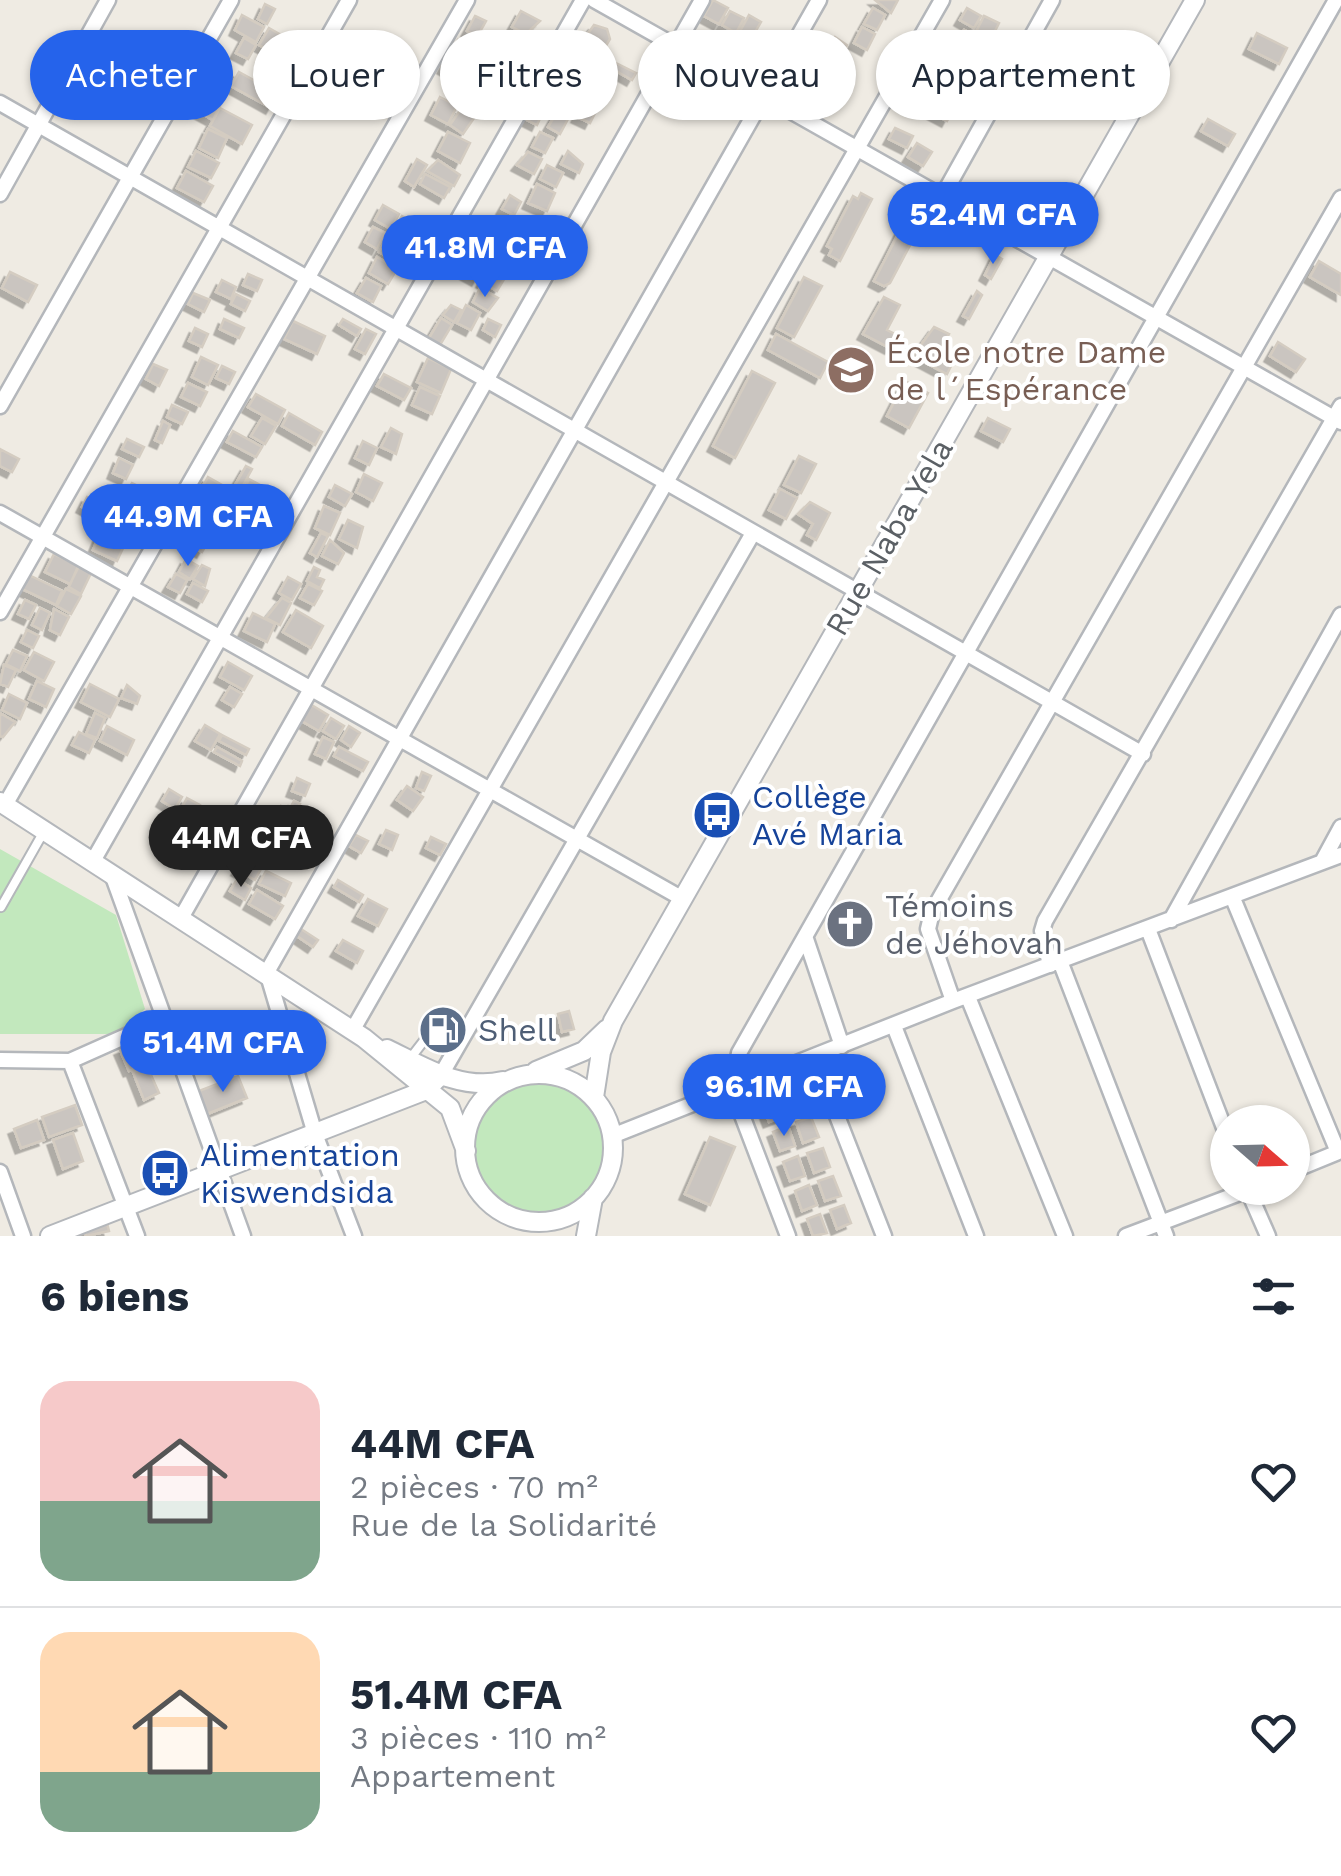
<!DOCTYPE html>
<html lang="fr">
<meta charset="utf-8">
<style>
:root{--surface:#fff;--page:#f6f6f7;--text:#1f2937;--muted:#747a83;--line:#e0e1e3;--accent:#2563eb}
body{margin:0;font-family:"Work Sans",sans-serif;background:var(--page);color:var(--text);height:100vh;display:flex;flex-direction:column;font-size:38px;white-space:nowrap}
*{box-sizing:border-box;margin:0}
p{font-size:32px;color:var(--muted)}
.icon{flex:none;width:55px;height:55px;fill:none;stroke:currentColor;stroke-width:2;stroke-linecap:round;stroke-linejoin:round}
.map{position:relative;height:1236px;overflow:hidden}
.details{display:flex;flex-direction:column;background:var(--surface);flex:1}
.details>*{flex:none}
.guide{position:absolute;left:30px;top:30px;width:1282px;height:90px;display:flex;gap:20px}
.needle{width:65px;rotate:110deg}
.tools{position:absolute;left:1210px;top:1105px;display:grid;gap:20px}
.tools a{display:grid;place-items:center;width:100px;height:100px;border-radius:50%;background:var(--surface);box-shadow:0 2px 8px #0004;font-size:50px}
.price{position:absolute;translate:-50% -85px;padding:0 22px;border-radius:35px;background:var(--accent);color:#fff;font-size:32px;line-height:65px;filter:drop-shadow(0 2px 5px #0008)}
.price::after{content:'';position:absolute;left:50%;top:60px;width:30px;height:22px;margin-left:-15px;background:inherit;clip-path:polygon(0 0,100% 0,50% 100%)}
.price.active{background:#222;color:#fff}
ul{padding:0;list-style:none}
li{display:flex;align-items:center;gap:30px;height:250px;padding:0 40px}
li+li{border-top:2px solid var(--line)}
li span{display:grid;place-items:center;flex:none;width:280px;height:200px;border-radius:30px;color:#555}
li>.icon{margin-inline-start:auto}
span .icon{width:120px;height:120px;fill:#fffc;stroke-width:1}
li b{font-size:42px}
h2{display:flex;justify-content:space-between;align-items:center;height:120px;padding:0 40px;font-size:42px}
.pill{padding:0 35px;border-radius:45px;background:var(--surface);box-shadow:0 2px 8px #0004;font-size:35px;line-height:90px}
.pill.active{background:var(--accent);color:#fff}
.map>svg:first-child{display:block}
</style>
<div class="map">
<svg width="1341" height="1236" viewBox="0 0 1341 1236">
<defs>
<filter id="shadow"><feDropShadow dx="-5.5" dy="5.5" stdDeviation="0" flood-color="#0004"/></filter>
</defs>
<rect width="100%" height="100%" fill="#efebe3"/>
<path fill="#c2e8bd" d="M0,849L116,915L145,1009L116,1034H0Z
M474 1148a65 65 0 1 1 130 0a65 65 0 1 1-130 0Z"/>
<path fill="#cac5c0" stroke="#d4ccc1" stroke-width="2.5" filter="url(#shadow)" d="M713,0L728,8L719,24L704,16Z
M875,0H898L891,13Z
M265,4L275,9L267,24L258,19Z
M873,8L885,15L877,30L864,24Z
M967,8L981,16L974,28L960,20Z
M521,11L540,21L526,34L512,27Z
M730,11L744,18L736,33L722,25Z
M242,15L264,27L256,42L235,30Z
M749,15L761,22L750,41L738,35Z
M475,16L486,21L477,37L467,31Z
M984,16L999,23L991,39L976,32Z
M594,25L607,29L610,39L590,72L569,60Z
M862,27L875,34L867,50L854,43Z
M269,28L283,36L277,55L259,45Z
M964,30L971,33L960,52L953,48Z
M1257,33L1287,48L1279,64L1249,49Z
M770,37L780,42L774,54L763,48Z
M835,37L847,45L836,63L824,56Z
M244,38L256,45L248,59L236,53Z
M735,38L754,47L745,65L726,56Z
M458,40L473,47L457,76L443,68Z
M612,61L636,73L632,80L609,67Z
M506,62L519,65L515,85L502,83Z
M793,67L801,71L793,88L785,85Z
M578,71L587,77L578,91L568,84Z
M239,72L279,94L271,108L231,86Z
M948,76L963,84L955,99L940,92Z
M811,77L824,85L817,98L803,91Z
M594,83L607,89L599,105L586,99Z
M825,87L834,91L830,110L817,104Z
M187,88L220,106L213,120L180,102Z
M570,93L579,99L570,113L561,108Z
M939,96L955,106L947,121L930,112Z
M440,97L457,106L448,124L431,115Z
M585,101L598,107L590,123L577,117Z
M534,107L543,112L537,125L527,120Z
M220,108L252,125L242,144L210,126Z
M461,109L474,118L463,134L450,125Z
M557,112L568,119L560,134L548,127Z
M1208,119L1235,134L1228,146L1201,131Z
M895,128L913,136L907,148L889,139Z
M208,129L227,138L218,158L199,148Z
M448,132L470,143L460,163L438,151Z
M540,132L553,138L545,153L532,147Z
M917,143L932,152L923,166L908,157Z
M196,151L219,163L211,178L188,167Z
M568,151L583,164L579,173L561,164Z
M528,152L542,159L534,174L517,165Z
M417,159L427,165L414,187L405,181Z
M438,160L460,175L454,186L427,171Z
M547,165L563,173L556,187L540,179Z
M186,171L213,186L204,202L177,188Z
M425,174L450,187L444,198L420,184Z
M537,184L555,193L547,211L528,203Z
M861,193L872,199L840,261L829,255L832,249L827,246L853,196L858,199Z
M510,195L521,202L514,215L502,209Z
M383,205L399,214L391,229L375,220Z
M402,216L419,225L412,240L394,230Z
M905,221L915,226L916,234L890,283L884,286L874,281Z
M373,227L385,233L377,249L365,242Z
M517,229L529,236L521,251L508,244Z
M388,236L405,245L397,262L379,252Z
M995,255L1002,259L991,279L985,275Z
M377,257L397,269L388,284L369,273Z
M472,261L484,267L477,280L466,274Z
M1319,261L1341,274V295L1310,277Z
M490,267L506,276L497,291L482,282Z
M10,272L37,285L28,302L2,288Z
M248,274L262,280L257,291L243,285Z
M804,277L822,286L794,337L777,328Z
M366,278L381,286L373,302L357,293Z
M222,280L236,287L231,299L216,292Z
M480,288L498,298L488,311L473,302Z
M977,291L982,295L969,319L963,316Z
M193,293L210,300L204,312L188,304Z
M236,294L250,301L245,311L231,304Z
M884,297L900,305L887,330L897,335L890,348L863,334Z
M451,305L461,310L454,322L443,315Z
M466,305L480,313L471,330L457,323Z
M441,318L452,325L440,345L429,338Z
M224,319L244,328L239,338L220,329Z
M343,319L361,329L357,336L339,325Z
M488,319L501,325L495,337L483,330Z
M293,321L325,336L317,354L284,339Z
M934,327L949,334L942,346L957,354L947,374L913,356Z
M195,328L208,334L202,347L189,341Z
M366,329L376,334L365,354L355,349Z
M776,334L828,362L820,378L768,350Z
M1278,342L1305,359L1296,372L1270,356Z
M201,357L218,365L208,385L192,377Z
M428,358L451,369L441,393L417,382Z
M153,364L167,370L159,386L146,379Z
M222,366L235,372L229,384L216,378Z
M752,371L775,383L735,458L713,446Z
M384,374L411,388L404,400L377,386Z
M905,381L928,393L909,428L887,416Z
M188,383L207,392L200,406L181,397Z
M420,387L440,396L432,414L412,405Z
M256,394L285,410L278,424L248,407Z
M172,405L188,412L182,424L167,417Z
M289,413L322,432L315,445L282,426Z
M262,418L276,426L265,444L251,436Z
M988,418L1010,429L1003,442L981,431Z
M163,421L170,425L162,443L155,440Z
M391,428L402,434L396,454L381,447Z
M233,431L262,447L256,457L227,442Z
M127,439L144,447L139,457L122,449Z
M363,441L377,448L369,465L355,458Z
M0,449L19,459L12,472L0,466Z
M799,456L816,464L801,493L784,485Z
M119,458L133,465L126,479L113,473Z
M246,466L252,469L241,489L235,485Z
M364,474L382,483L373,501L356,492Z
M208,477L238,494L229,510L199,493Z
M249,479L262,486L256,497L244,490Z
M132,483L165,499L162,504L129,488Z
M335,485L352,494L345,506L329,497Z
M780,489L797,498L786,519L769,510Z
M87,497L101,503L96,514L82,507Z
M810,502L830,513L816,540L807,535L813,524L798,514Z
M324,506L340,513L330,535L315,528Z
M207,515L220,522L214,532L201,525Z
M348,520L363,527L357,548L339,539Z
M193,528L210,538L202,552L185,542Z
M321,533L328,536L317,557L310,553Z
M99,536L123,548L117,561L93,550Z
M330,540L344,553L338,564L322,556Z
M54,554L79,566L70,584L45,572Z
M186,559L198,566L190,579L179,572Z
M79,564L92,571L81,594L69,587Z
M202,565L210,569L205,586L193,579Z
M314,567L320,570L317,577L324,580L320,588L307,581Z
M176,574L187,580L180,593L168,587Z
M29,575L62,591L56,605L22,589Z
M288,577L301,584L292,600L279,593Z
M193,583L208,591L202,602L187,594Z
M308,584L322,591L314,605L300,598Z
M66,589L81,596L71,614L57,606Z
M282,598L291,603L280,625L266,618Z
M25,600L36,605L29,619L18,614Z
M40,608L50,613L42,630L32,625Z
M54,609L69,617L60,635L50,630Z
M296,610L323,626L311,648L283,632Z
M253,613L275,624L267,642L244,631Z
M27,630L39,636L33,648L21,642Z
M13,650L27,656L20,671L6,664Z
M34,652L54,662L44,681L24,670Z
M228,662L252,676L244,690L220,677Z
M4,665L16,670L8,687L0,684Z
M37,681L54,689L46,707L29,699Z
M90,684L119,699L110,717L81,702Z
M127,685L140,696L137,704L121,698Z
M230,687L242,694L234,707L222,700Z
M9,694L27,703L20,719L2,710Z
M310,704L328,715L319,731L300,720Z
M0,713L15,722L3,737L0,736Z
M95,713L105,718L97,738L86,734Z
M331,718L344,726L336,739L323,731Z
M205,725L220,734L211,750L195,741Z
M107,726L134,740L127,755L100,741Z
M349,726L360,733L351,747L341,740Z
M79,732L95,740L89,753L72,745Z
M222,735L249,749L246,755L219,741Z
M323,737L334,742L326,759L315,754Z
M217,747L242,761L240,766L214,752Z
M339,747L368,762L363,771L334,756Z
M422,772L431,776L424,791L416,788Z
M297,778L310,784L305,796L292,791Z
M407,786L423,797L413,811L397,800Z
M169,789L182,797L175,809L162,801Z
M187,798L200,805L194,818L180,811Z
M294,801L300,804L289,823L276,816L281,806L289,810Z
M386,830L398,835L392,850L379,844Z
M356,835L368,841L361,853L349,846Z
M431,837L446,844L440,855L426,848Z
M244,857L262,867L255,880L237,870Z
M266,871L291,883L285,896L259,884Z
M237,879L251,888L245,900L230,891Z
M338,880L363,895L359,902L334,887Z
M257,890L283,906L275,919L249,904Z
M368,899L387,909L378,926L358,916Z
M851,908L865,916L849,940L836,932Z
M301,929L318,940L313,947L297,936Z
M343,940L363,951L357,963L336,951Z
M569,1011L574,1029L562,1032L558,1014Z
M219,1029L226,1048L191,1061L184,1042Z
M143,1041L152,1062L129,1071L120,1050Z
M147,1066L159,1093L144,1100L133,1072Z
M238,1076L247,1098L207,1114L199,1091Z
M775,1096L782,1117L769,1122L761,1101Z
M75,1105L82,1125L49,1137L42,1117Z
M811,1117L819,1137L803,1143L796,1122Z
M37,1120L44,1140L21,1148L14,1129Z
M788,1126L795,1146L780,1151L773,1132Z
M73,1133L83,1161L63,1169L53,1140Z
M710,1137L735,1147L710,1205L685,1194Z
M823,1148L830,1167L814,1173L807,1153Z
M798,1156L805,1176L790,1181L783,1162Z
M833,1176L841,1196L825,1201L818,1181Z
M809,1185L817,1205L802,1211L795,1191Z
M844,1205L851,1223L837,1229L830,1210Z
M820,1214L827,1233L813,1236L807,1219Z
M107,1223L109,1231L86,1236L85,1231Z"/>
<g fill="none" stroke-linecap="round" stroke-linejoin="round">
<g stroke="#b4b7bb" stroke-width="12">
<path id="service" d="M1,907L43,833
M409,1060L426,1038L455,1051"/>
</g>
<g stroke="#b4b7bb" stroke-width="19">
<path id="minor" d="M594,0L1341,422
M0,103L1143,754
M0,194L108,0
M942,197L1052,0
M0,406L231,0
M0,513L683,899
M0,612L349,0
M5,805L467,0
M93,861L583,0
M1322,862L1341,827
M112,874L243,1236
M1232,896L1338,1152
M181,918L702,0
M1171,920L1341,615
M1148,929L1228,1138
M806,939L842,1046
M1060,961L1166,1236
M1050,965L1042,931L1045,921L1341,406
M968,997L1065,1236
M953,1001L928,929L932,912L1341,198
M894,1026L976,1236
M352,1031L942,0
M814,1057L884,1236
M0,1060L70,1061L162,1020
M70,1061L137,1236
M441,1075L753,533
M612,1136L953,1001L1341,855
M1292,1171L1341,1151
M0,1172L23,1236
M1247,1188L1268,1236
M354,1236L315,1134L267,972L819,0
M788,1236L732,1089L739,1053L1336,0
M1126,1236L1253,1188"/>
</g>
<g stroke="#b4b7bb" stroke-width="22">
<path id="tertiary" d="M0,802L364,1038L450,1108L466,1151
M387,1049C424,1067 461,1091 503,1081
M536,1071L584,1051L607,1029
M465 1148a74 74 0 1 1 148 0a74 74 0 1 1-148 0Z
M594,1097L601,1052L613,1021L1195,0
M50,1236L426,1090L441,1075
M586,1236L593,1198"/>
</g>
<use href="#service" stroke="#fff" stroke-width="8"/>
<use href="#minor" stroke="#fff" stroke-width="14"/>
<use href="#tertiary" stroke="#fff" stroke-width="18"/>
</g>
<defs>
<g id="school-disc" transform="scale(2.5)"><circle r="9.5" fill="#8d6e63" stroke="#fff"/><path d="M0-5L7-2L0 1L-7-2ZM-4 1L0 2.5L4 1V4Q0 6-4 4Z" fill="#fff"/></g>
<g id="bus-disc" transform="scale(2.5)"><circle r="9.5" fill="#1a4fb4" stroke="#fff"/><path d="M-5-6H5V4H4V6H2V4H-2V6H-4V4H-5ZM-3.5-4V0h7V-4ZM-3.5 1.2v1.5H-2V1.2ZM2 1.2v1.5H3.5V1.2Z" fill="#fff"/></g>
<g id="church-disc" transform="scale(2.5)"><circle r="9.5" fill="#6b7280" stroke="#fff"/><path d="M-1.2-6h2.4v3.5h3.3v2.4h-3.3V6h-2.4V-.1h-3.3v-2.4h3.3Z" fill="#fff"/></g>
<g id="fuel-disc" transform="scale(2.5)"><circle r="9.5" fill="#5c6f8a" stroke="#fff"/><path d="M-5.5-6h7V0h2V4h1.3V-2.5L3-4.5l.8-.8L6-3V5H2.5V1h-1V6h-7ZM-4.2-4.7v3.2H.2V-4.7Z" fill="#fff"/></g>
</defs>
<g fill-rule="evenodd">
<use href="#school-disc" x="851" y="370"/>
<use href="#bus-disc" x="717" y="815"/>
<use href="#church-disc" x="850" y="924"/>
<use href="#fuel-disc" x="443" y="1030"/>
<use href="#bus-disc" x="165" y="1173"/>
</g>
<g text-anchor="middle" stroke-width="8" stroke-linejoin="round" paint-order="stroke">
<g font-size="32" fill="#785e54" stroke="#fff" text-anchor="start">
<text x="886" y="363">École notre Dame<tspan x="886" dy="37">de l´Espérance</tspan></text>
</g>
<g font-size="32" fill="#5b6065" stroke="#fff">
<text transform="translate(889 537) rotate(-60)" y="11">Rue Naba Yela</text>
</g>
<g font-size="32" fill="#164399" stroke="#fff" text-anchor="start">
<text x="752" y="808">Collège<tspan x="752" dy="37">Avé Maria</tspan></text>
<text x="200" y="1166">Alimentation<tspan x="200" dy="37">Kiswendsida</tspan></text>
</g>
<g font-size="32" fill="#5b616d" stroke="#fff" text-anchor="start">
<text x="885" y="917">Témoins<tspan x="885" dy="37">de Jéhovah</tspan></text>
</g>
<g font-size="32" fill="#4e5e75" stroke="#fff" text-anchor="start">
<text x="478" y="1041">Shell</text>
</g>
</g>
</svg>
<div class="tools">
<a><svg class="needle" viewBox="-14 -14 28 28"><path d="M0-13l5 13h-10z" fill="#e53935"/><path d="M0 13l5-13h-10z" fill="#747a83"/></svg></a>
</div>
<b class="price" style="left:993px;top:267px">52.4M CFA</b>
<b class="price" style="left:485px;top:300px">41.8M CFA</b>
<b class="price" style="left:188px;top:569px">44.9M CFA</b>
<b class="price active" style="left:241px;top:890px">44M CFA</b>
<b class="price" style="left:223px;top:1095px">51.4M CFA</b>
<b class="price" style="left:784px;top:1139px">96.1M CFA</b>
<div class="guide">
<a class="pill active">Acheter</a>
<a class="pill">Louer</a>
<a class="pill">Filtres</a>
<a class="pill">Nouveau</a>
<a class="pill">Appartement</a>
</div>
</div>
<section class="details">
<h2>6 biens<svg class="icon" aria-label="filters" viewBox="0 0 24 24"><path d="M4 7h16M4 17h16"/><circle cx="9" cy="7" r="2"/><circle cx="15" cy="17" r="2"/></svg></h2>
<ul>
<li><span style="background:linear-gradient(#f6c9c9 60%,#7fa58c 0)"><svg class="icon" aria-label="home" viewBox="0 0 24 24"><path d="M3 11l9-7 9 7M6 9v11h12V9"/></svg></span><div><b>44M CFA</b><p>2 pièces · 70 m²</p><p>Rue de la Solidarité</p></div><svg class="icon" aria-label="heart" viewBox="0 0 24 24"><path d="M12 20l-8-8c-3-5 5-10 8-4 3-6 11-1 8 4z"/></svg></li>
<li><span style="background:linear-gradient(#ffd9b3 70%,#7fa58c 0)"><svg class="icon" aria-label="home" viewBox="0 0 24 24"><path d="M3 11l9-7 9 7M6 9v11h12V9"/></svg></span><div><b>51.4M CFA</b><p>3 pièces · 110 m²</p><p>Appartement</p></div><svg class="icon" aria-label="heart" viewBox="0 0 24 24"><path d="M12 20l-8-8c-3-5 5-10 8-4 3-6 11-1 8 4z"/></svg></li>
</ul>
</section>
